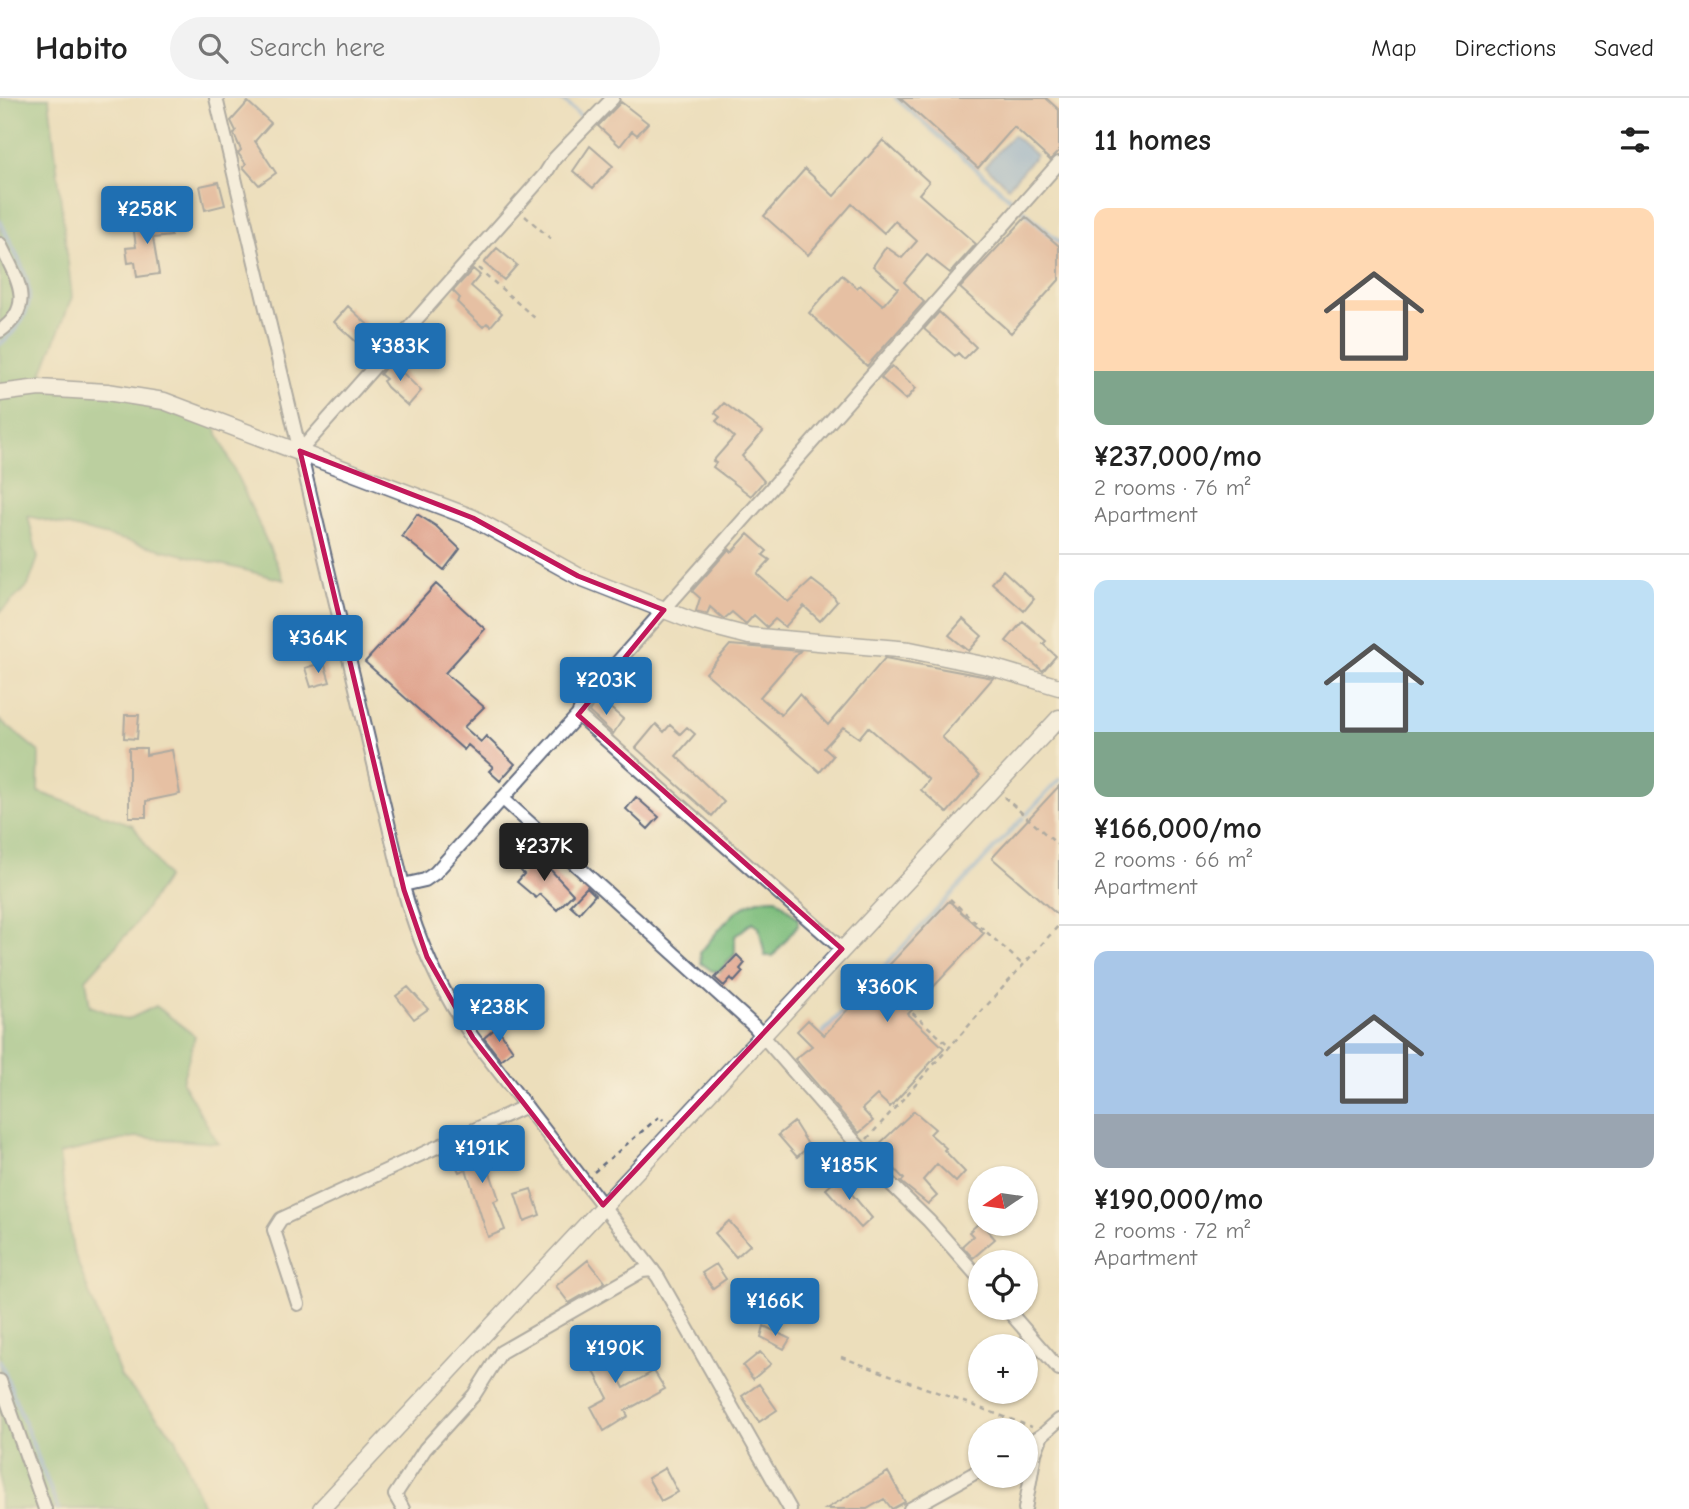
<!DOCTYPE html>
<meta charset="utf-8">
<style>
:root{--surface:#fff;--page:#f2f2f2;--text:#222;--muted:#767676;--line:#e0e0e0;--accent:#1f6fb2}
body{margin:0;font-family:"Comic Neue",sans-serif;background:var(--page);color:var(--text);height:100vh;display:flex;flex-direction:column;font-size:26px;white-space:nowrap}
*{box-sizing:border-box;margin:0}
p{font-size:23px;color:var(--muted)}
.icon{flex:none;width:38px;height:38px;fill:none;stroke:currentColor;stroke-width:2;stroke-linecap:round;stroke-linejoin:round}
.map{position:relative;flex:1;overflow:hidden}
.details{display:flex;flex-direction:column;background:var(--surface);width:630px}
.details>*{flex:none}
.needle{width:46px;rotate:257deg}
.fabs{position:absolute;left:968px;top:1068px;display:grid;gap:14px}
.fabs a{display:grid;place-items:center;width:70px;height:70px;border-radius:50%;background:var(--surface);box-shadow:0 2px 5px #0004;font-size:35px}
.price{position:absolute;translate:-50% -60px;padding:0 16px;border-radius:7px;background:var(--accent);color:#fff;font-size:23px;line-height:46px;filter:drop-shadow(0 2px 4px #0008)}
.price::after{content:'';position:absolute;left:50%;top:42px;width:21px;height:16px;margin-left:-10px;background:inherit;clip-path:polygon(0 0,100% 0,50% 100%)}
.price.selected{background:#222;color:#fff}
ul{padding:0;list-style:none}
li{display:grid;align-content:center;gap:14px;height:371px;padding:0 35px}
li+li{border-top:2px solid var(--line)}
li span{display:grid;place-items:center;height:217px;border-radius:14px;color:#555}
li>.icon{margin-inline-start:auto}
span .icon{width:126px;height:126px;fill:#fffc;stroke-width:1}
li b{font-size:30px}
h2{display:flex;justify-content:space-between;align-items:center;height:84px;padding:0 35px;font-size:30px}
header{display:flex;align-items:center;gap:42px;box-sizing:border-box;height:98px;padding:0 35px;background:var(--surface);border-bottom:2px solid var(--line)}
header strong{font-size:33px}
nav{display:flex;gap:38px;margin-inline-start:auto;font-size:24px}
.search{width:490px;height:63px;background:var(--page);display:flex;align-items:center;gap:18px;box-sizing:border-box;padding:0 24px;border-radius:38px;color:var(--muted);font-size:26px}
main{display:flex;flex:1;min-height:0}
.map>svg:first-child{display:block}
</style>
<header>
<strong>Habito</strong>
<div class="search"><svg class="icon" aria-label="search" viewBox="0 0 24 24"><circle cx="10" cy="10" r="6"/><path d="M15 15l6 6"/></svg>Search here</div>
<nav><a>Map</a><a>Directions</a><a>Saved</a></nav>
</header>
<main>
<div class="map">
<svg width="1059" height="1411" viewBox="0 0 1059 1411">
<rect width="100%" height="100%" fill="#fcf5e5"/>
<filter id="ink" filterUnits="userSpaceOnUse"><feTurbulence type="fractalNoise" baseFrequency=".0143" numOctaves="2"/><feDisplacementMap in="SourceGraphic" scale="14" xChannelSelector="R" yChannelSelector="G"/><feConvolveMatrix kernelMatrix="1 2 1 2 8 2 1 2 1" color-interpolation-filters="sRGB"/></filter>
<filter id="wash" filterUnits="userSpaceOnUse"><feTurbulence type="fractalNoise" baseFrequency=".00686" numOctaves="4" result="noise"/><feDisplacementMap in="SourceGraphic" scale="28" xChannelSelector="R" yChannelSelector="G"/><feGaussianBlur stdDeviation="1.57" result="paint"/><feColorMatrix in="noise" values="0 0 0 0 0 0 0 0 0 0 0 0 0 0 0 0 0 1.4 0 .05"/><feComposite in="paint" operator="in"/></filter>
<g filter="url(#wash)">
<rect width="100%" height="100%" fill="#ecdebb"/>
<path fill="#7ebd7d" stroke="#4c766e" stroke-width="2" d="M0,0H49L72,199L42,276L210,318L284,482L28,418L38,460L28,488L0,514Z
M0,622L39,654L38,694L133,727L167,779L134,828L86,881L90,908L127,922L156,908L195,938L182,984L218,1045L135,1039L59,1056L73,1152L121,1279L176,1340L204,1411H0Z
M776,800L798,820V827L773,858H765L759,829L753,824L735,838V856L720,873H712L701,865L700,855C721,830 740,798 776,800Z"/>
<path fill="#6fa1da" stroke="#45689c" stroke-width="2" d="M1013,37L1036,57L1008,89L985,68Z"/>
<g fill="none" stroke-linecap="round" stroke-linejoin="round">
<path stroke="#6fa1da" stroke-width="4.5" d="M560,0L584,21L570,36
M896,0L1016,106
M1024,113L1059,144
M0,123C22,173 52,204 0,246
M1027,716L1059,682
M950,798L1023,720
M819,939L947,801
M0,1263L58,1411"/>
</g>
<g id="blocks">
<path fill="#dd9b85" d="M900,0H1046L1059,12V53L1050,62L1014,29L978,70Z
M248,4L271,25L255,43L276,75L259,87L243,69L246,66L238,55L241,52L234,36L236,33L231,23Z
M621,4L648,25L637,37L632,33L620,48L598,28Z
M883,42L929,84L919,96L976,146L950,175L927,157L904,184L924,204L867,268L809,215L842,177L857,190L860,187L883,207L898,190L873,168L886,149L902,160L917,143L895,123L884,135L852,106L808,157L764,118L805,71L834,98Z
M590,48L613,68L593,90L573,73Z
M219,84L225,107L205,112L200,88Z
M1026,119L1059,148V182L1011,235L960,190Z
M169,121L171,138L153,140L159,176L137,179L135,164L128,165L126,150L136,149L133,126Z
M497,150L517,167L504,182L484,165Z
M473,171L480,177L471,188L502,215L491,228L487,225L483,229L469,216L457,204L460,200L453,193Z
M348,208L385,243L372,258L334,224Z
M939,214L976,249L964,261L958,255L955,258L924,231Z
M395,258L401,264L397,269L421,293L408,308L387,289L383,283L386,281L380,276Z
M892,268L916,290L906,302L881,280Z
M724,305L763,334L742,358L764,383L751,398L713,369L716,365L713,363L734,339L716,323L720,319L715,315Z
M417,416L436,428L460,451L444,472L402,438Z
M748,436L767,453L763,457L770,462L757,476L788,504L812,482L834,499L837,504L820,523L804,508L785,529L775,521L767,529L754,517L746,526L732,514L724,521L710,509L707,516L696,513L700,500L692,493L729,451L732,454Z
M1003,472L1034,501L1024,513L992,485Z
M436,486L485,531L445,575L484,609L464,629L481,644L486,638L515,666L500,683L489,673L493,669L468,647L464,652L365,564Z
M963,521L982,538L969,553L949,537Z
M1023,523L1046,543L1043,546L1056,558L1043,573L1006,543Z
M730,547L800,553L760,599L781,617L799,596L828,627L885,560L993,580L942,639L980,677L947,715L921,692L929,682L868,629L859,640L843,629L824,650L833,658L820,674L706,575Z
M324,564L330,584L311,589L305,570Z
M595,603L605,612L608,608L623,621L613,636L589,614Z
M125,617H139L137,641L124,640Z
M656,626L664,634L670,627L680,636L687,629L695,636L676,658L724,704L712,718L636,650Z
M129,650H146V657L172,652L180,696L146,703V719H129Z
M1059,688V818L992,760Z
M636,699L659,719L648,731L626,711Z
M535,755L573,796L557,812L540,796L536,800L517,784L524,776L520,772Z
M587,789L595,797L579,815L570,807Z
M949,803L984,835L908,916L944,950L890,1009L877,997L862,1011L873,1023L859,1035L795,961L812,948L797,933L808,922L824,937Z
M737,857L745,865L740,871L743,874L734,884L731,880L724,888L715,880Z
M408,889L428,911L414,921L396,898Z
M497,929L513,952L501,962L484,940Z
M914,1013L935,1031L930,1036L946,1050L944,1052L965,1074L956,1084L937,1066L923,1082L937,1098L928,1106L901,1084L904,1081L875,1050Z
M794,1024L809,1048L797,1059L778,1037Z
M481,1041L490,1061L486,1063L499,1101L494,1103L505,1132L488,1139L466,1071L459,1074L454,1063L467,1057L463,1049Z
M841,1078L848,1086L845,1088L872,1120L861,1130L826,1091Z
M531,1091L540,1117L524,1123L515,1096Z
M729,1123L750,1147L736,1159L715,1135Z
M980,1124L995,1141L973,1160L962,1148L973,1138L969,1134Z
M588,1162L605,1184L569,1205L556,1188Z
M716,1166L726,1181L713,1190L702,1175Z
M764,1228L790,1241L784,1251L761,1239Z
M594,1232L624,1290L654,1273L665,1291L625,1313L628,1318L604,1333L591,1309L608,1300L577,1241Z
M760,1254L771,1266L753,1281L743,1268Z
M759,1286L777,1312L759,1324L742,1298Z
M665,1370L678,1394L661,1403L648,1380Z
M888,1374L905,1404L892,1411L884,1401L867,1411H826Z"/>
</g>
</g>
<g filter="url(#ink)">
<use href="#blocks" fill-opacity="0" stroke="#646c7f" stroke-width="2"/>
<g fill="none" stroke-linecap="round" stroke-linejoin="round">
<g stroke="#646c7f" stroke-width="16">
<path id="minor" d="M216,0L404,792C419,846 441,894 473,940L658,1179L790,1411
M0,146C16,180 37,207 0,233
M300,353L545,76L555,60L613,0
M578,617L842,851
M502,700L754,928L862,1052L865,1061L929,1123L980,1181
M403,787L425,782L435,775L578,617L585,601L1059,65
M298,1206L274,1132L281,1121L526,1008
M1005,1209L1059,1271
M0,1283L45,1411
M1026,1347L1042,1337L1059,1322
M403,1411L395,1397L425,1351L474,1297L501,1254L642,1173L653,1172
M910,1411L980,1372
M1025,1411L1035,1355L1042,1337"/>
</g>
<g stroke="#646c7f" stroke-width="19">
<path id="tertiary" d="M0,295L39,290L107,294L164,303L473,420L578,478L695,524L749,538L910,552L988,568L1059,589
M321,1411L1059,620"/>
</g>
<path stroke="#646c7f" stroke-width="2.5" stroke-dasharray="5 5" stroke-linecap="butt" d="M525,118L551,141
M478,170L536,221
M1004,699L1059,748
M950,801L1023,867
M875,882L951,949
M867,1041L1059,827
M594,1074L660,1018L663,1022
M841,1259L1032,1329"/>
<use href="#minor" stroke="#fff" stroke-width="12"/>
<use href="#tertiary" stroke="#fff" stroke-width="16"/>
</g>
</g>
<path d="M0 0H1059V1411H0ZM300,353L473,420L578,478L664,512L578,617L842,851L603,1107L473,940L427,859L404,792Z" fill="#ecdebb" fill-opacity=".55" fill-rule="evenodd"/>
<path fill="none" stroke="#c2185b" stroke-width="5" stroke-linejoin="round" d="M300,353L473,420L578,478L664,512L578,617L842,851L603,1107L473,940L427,859L404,792Z"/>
</svg>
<div class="fabs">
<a><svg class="needle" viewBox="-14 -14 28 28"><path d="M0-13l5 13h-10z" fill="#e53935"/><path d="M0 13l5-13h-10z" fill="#767676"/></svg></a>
<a><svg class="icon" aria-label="locate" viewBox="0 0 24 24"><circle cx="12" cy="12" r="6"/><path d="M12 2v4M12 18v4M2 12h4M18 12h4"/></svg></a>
<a>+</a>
<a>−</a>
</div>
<b class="price" style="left:147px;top:148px">¥258K</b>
<b class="price" style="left:400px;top:285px">¥383K</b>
<b class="price" style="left:318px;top:577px">¥364K</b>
<b class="price" style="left:606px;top:619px">¥203K</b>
<b class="price selected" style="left:544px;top:785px">¥237K</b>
<b class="price" style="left:887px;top:926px">¥360K</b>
<b class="price" style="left:499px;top:946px">¥238K</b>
<b class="price" style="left:482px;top:1087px">¥191K</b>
<b class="price" style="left:849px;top:1104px">¥185K</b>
<b class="price" style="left:775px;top:1240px">¥166K</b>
<b class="price" style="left:615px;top:1287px">¥190K</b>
</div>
<section class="details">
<h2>11 homes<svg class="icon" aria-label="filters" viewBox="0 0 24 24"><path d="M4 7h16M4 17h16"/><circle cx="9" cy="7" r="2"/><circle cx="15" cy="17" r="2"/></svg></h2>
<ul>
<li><span style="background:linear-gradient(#ffd9b3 75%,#7fa58c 0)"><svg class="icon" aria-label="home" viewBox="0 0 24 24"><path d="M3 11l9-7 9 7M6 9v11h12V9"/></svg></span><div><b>¥237,000/mo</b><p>2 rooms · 76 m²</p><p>Apartment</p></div></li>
<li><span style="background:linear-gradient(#bfe0f5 70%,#7fa58c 0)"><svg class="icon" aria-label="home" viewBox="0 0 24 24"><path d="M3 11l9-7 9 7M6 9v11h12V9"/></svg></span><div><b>¥166,000/mo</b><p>2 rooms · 66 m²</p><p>Apartment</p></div></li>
<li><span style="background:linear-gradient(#a9c7e8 75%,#9aa5b1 0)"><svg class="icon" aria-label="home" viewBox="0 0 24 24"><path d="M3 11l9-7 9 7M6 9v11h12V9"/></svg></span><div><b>¥190,000/mo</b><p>2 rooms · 72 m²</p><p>Apartment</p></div></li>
</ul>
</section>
</main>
